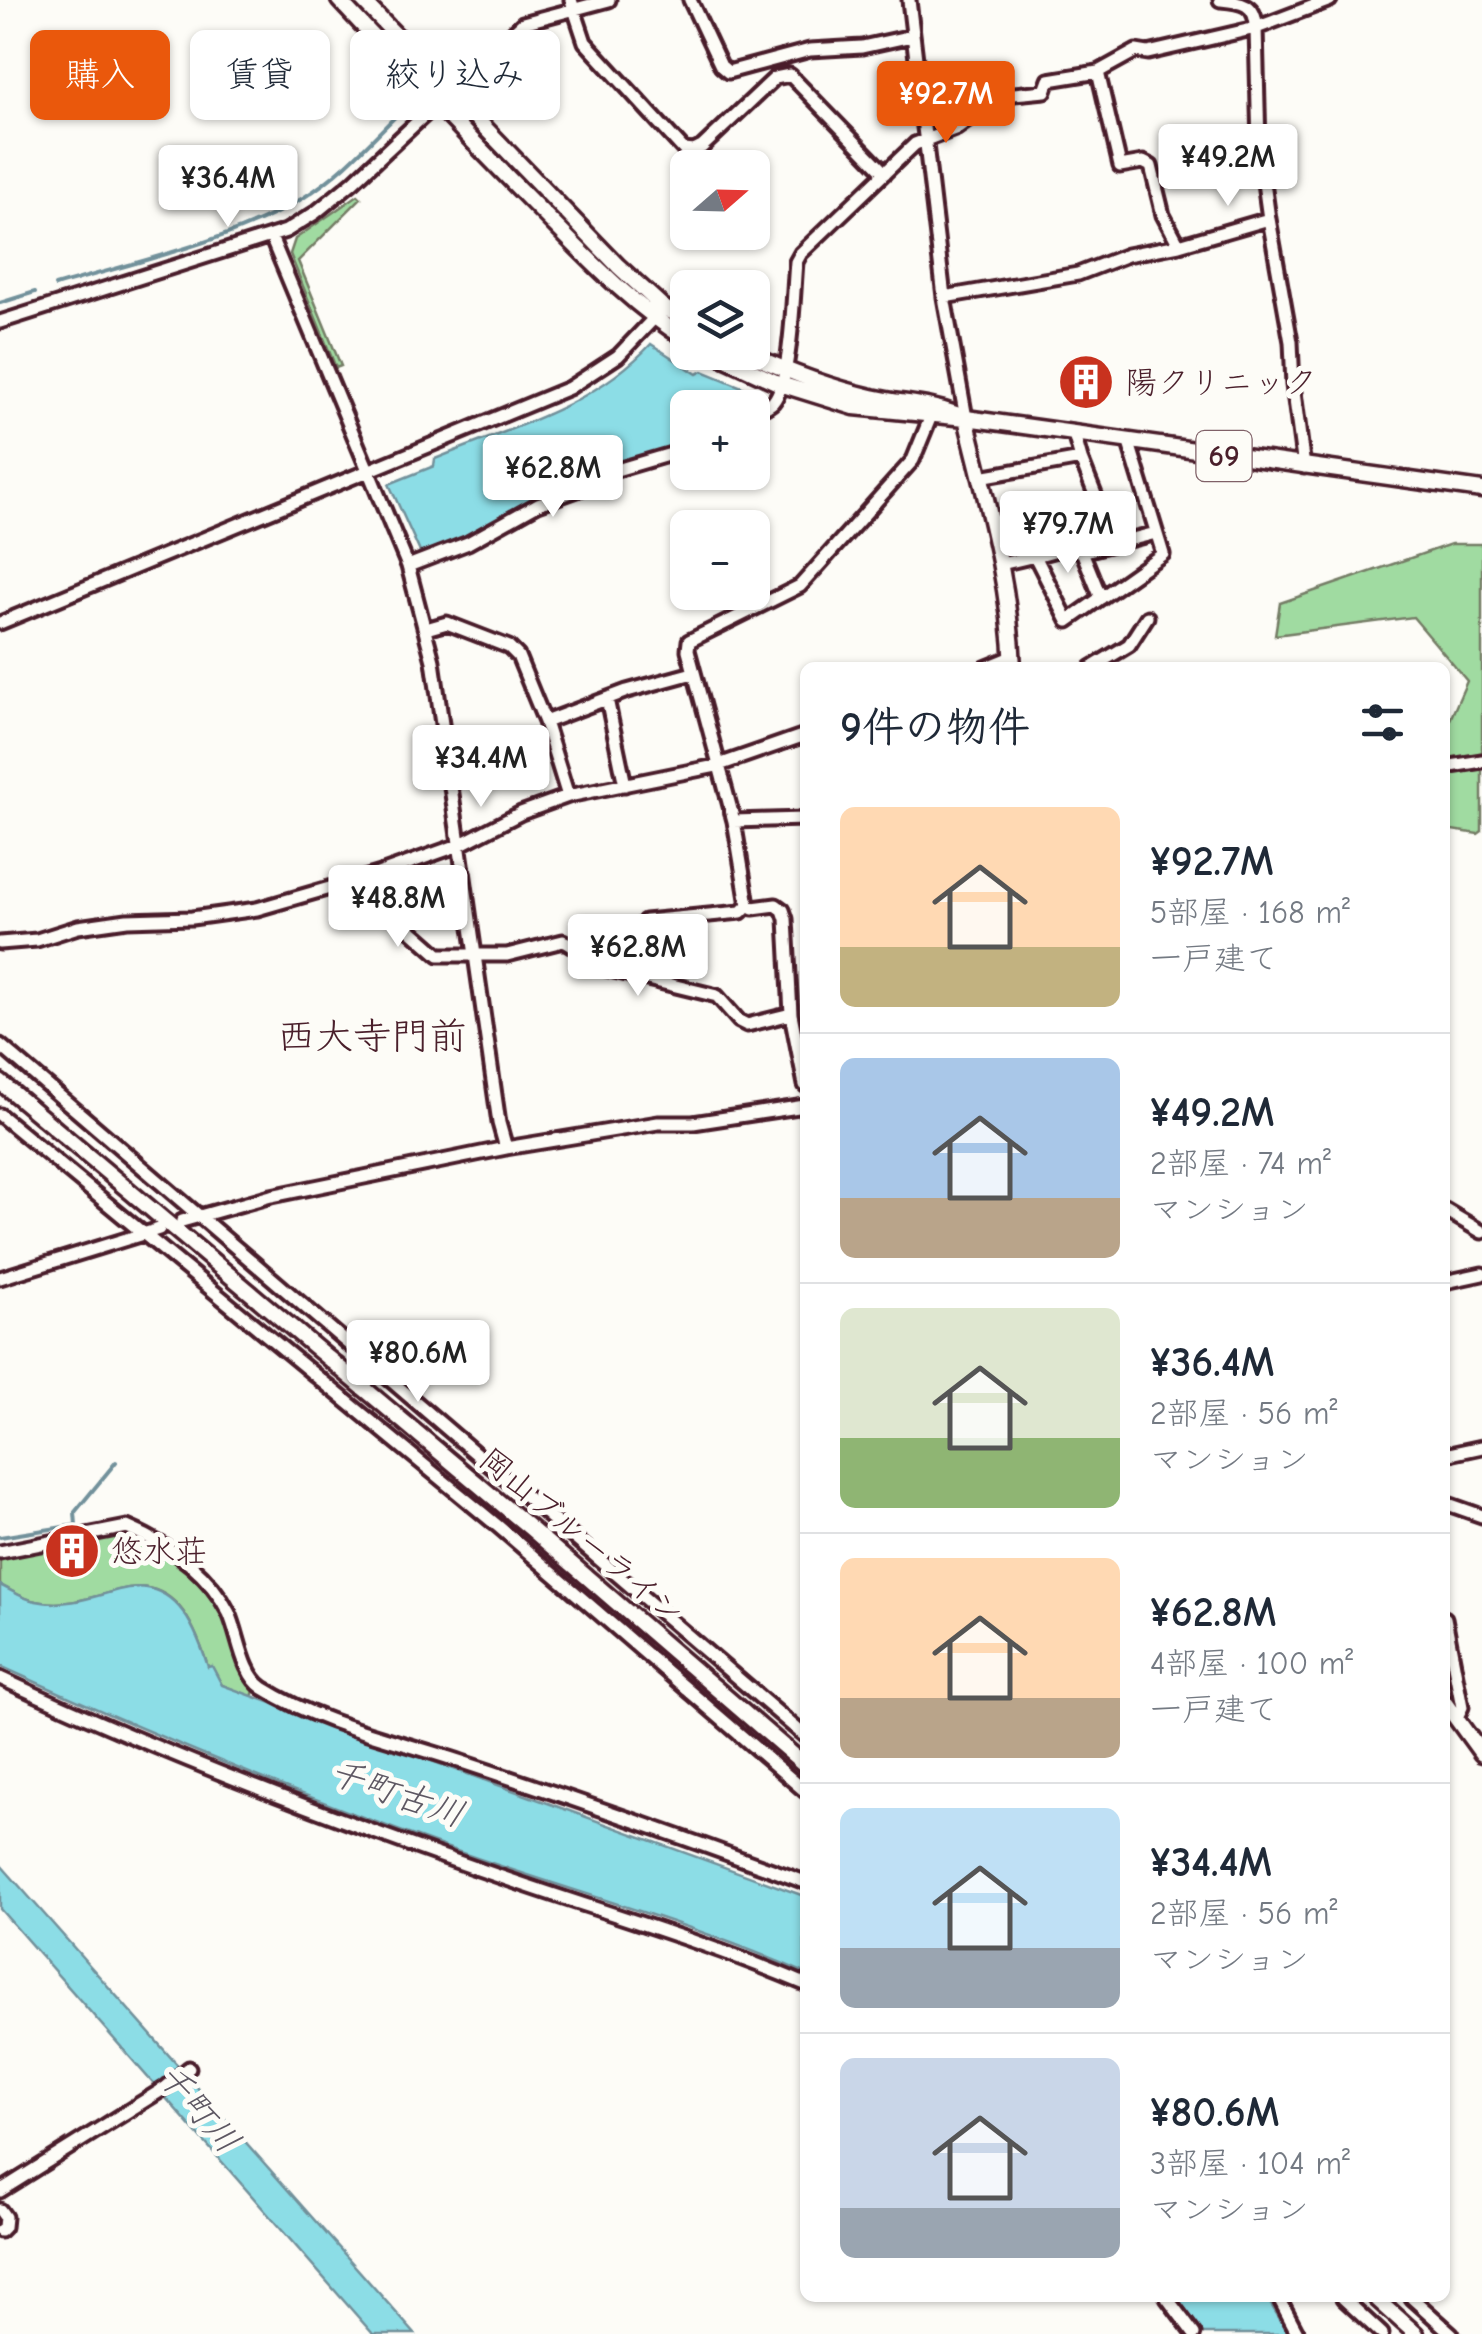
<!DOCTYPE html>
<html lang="ja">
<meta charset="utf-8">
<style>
:root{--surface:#fff;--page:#f2f2f3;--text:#1f2937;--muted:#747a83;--line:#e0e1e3;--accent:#ea580c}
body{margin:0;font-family:"Comic Neue","Klee One",sans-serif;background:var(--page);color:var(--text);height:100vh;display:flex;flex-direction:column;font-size:38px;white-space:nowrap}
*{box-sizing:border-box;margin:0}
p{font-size:32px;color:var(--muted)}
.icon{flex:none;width:55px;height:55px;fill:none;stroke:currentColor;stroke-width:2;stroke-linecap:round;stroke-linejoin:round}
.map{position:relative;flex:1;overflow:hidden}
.sheet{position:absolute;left:800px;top:662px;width:650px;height:1640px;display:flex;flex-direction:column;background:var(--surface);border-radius:15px;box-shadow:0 2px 8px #0004}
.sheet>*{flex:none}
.guide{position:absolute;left:30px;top:30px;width:620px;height:90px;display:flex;gap:20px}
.needle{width:65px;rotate:70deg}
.fabs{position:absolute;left:670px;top:150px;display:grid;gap:20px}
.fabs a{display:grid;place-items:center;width:100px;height:100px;border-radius:15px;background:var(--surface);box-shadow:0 2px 8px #0004;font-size:50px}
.price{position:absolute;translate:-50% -85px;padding:0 22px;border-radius:10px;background:#fff;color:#222;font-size:32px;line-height:65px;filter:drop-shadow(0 2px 5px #0008)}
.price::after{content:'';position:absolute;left:50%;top:60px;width:30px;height:22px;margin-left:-15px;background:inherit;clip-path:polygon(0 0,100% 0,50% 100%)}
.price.current{background:var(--accent);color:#fff}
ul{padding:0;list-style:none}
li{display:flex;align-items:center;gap:30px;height:250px;padding:0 40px}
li+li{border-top:2px solid var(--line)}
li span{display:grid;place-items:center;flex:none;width:280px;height:200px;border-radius:15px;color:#555}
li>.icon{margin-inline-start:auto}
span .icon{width:120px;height:120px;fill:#fffc;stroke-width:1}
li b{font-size:42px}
h2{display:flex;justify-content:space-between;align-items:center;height:120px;padding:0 40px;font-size:42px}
.pill{padding:0 35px;border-radius:15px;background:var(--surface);box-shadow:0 2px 8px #0004;font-size:35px;line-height:90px}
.pill.current{background:var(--accent);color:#fff}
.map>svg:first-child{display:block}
</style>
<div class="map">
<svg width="1482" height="2334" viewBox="0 0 1482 2334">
<rect width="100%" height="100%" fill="#fdfcf7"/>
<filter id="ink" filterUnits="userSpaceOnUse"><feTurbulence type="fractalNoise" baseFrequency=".01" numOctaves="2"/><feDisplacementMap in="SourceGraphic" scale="20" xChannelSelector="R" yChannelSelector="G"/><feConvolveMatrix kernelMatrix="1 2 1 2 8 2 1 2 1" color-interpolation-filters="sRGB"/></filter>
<g filter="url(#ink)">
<path fill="#a0dba1" stroke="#757d66" stroke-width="2.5" d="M358,195L361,198L298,261L341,366L336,368L290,254L295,239Z
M1451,544H1482V831L1478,834L1445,829V731L1467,681L1413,617L1275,635L1280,603Z
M127,1532C171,1553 209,1585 229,1630C238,1650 240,1672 255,1688L252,1697L222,1685L212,1667H208C195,1625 175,1575 119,1590C90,1598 65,1607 36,1601C23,1599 11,1590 0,1585V1558L91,1537Z"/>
<path fill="#8cdde6" stroke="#72919b" stroke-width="2.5" d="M651,344L697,374L703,371L764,396L748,407L688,408L687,442L684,444L631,458L602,469L573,487L537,498L476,535L425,558L420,552L389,484L434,466L435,459C511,428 594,406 651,344Z
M0,1585C11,1590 23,1599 36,1601C65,1607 90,1598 118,1590C174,1575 195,1625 208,1667L212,1666L222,1685L804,1896L805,1973C688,1921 565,1890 445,1847C294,1794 146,1732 0,1666Z
M0,1864L415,2334H373L0,1909Z
M1177,2298H1267L1289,2334H1203Z"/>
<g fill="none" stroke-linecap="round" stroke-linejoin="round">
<path stroke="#72919b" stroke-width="4" d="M55,286C131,263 237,240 303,198C342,174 374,137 407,105
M0,303L35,292
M0,1537L76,1525L75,1512L116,1462"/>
<path stroke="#d9d0ce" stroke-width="11" stroke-dasharray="11 5.5" stroke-linecap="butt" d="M504,1520L517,1504
M767,1744L779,1728"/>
<g stroke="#4a1f2b" stroke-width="19">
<path id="minor" d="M571,0L585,42L684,150L694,151L702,147L775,78L790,75L885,173
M690,0L721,66L728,72L810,50L862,47L912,36
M909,0L944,297L966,418
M1098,72L1136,51L1148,53L1256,28C1256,3 1241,2 1220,0
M1269,219L1291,342L1293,385L1304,467
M271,237L408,566L433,661L499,1123L506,1148
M944,297L1078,274L1127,255L1179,245L1269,219L1259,146L1256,28L1330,0
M0,322L286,231L315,213L353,182L523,23L609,0
M752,414C758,411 768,407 773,402C792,380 793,293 796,262L801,253L915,144L957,128L995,101L1014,94L1045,91L1049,80L1098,72L1120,166L1143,162L1151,166L1163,215L1179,245
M1081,459L1098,502
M980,477L1081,459L1074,434
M1081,552L1156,533
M1035,556L1079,544L1101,598
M1001,564L1035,556L1068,621L1163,554L1129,443
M408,566L468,543L538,504L580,489L603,474L688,449
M0,623L569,388L618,356L658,314
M426,629L447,623L509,647L518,656L545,722L568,796
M985,668L1012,657
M1091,668L1129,645L1147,617
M607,699L625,785
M545,722L627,691L693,673
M1445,767L1482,761
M734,821L805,819
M378,874L389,911L439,955H507L563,941C576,945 586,960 598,967L717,996L739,1021L747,1025L791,1014
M0,943L37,940L78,927L127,920L192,918L257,909L378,874L459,845L521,813L568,796L716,766L805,735
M627,974C636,956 635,938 645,921L741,912L748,905
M0,1045L805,1736
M805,1085L791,1014L786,919L783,910L776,905L753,908L748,905L734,821L688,650L689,641L800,586L913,460L931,416
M0,1115L499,1527L805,1791
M1445,1210L1482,1232
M182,1221L271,1196L506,1148L658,1123H693L805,1106
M0,1278L159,1229
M1445,1282L1482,1274
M1445,1455L1482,1447
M1445,1503L1482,1516
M0,1552L127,1527C169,1545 208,1571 229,1613C239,1635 242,1674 263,1688C321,1725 397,1740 462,1762C577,1800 691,1840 805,1882
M1445,1618L1462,1707L1456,1719
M0,1678C165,1755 338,1821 510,1880C609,1914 709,1943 805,1984
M0,2191L165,2088L189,2068
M0,2210L5,2217L4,2227L0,2231
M1167,2298L1194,2334
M1279,2298L1298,2334
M1343,2298L1382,2334
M1412,2298L1452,2334"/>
</g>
<g stroke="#4a1f2b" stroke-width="21">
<path id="major" d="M339,0C403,69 468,137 534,204C583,253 629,304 688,340
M362,0L618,266L663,307L688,321
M711,352L780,384L854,407L966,418L1482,490
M745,352C786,371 828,387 872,397C901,404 928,403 956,414
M966,418C986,501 1010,582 1013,668
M0,1082L530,1528L805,1765
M1445,1703L1482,1754
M1376,2298L1416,2334"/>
</g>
<use href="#minor" stroke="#fdfcf7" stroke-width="11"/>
<use href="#major" stroke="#fdfcf7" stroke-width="14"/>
</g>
</g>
<defs>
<g id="building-disc" transform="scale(2.875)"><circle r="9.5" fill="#c8321e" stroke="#fdfcf7"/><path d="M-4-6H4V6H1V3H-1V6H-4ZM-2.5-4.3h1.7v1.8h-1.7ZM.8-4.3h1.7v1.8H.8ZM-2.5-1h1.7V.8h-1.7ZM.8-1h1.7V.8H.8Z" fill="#fff"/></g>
</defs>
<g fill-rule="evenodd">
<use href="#building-disc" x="1086" y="382"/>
<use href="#building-disc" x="72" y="1551"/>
</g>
<g text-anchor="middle" stroke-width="10" stroke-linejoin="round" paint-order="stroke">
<rect fill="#fdfcf7" stroke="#806168" stroke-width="2.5" x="1196.5" y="431" width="55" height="50" rx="8"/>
<g font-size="30" font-weight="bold" fill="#4a1f2b">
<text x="1224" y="466">69</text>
</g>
<g font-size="32" fill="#4a1f2b" stroke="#fdfcf7" text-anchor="start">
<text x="1125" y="393">陽クリニック</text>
<text x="111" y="1562">悠水荘</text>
</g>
<g font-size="32" fill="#4a1f2b" stroke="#fdfcf7">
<text transform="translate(582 1536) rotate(40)" y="11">岡山ブルーライン</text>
</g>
<g font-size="35" font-style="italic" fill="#5e5863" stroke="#fdfcf7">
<text transform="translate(397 1793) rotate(19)" y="12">千町古川</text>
<text transform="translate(199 2108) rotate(49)" y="12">千町川</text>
</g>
<g font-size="38" fill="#4a1f2b" stroke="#fdfcf7">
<text x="372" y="1049">西大寺門前</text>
</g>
</g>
</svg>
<div class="fabs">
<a><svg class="needle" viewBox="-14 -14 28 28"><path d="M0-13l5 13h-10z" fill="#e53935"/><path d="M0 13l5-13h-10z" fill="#747a83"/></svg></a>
<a><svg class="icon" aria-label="layers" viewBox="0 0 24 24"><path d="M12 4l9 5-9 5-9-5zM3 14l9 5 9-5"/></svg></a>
<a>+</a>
<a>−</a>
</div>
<b class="price current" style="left:946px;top:146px">¥92.7M</b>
<b class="price" style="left:1228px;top:209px">¥49.2M</b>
<b class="price" style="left:228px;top:230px">¥36.4M</b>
<b class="price" style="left:553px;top:520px">¥62.8M</b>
<b class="price" style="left:1068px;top:576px">¥79.7M</b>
<b class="price" style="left:481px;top:810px">¥34.4M</b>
<b class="price" style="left:398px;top:950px">¥48.8M</b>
<b class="price" style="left:638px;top:999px">¥62.8M</b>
<b class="price" style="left:418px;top:1405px">¥80.6M</b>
<div class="guide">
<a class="pill current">購入</a>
<a class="pill">賃貸</a>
<a class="pill">絞り込み</a>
</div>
<section class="sheet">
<h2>9件の物件<svg class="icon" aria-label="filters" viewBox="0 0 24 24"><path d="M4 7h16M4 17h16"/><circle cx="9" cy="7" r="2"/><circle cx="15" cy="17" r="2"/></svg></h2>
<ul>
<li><span style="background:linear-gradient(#ffd9b3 70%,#c2b280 0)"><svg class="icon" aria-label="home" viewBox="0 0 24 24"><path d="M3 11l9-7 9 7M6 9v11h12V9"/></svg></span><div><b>¥92.7M</b><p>5部屋 · 168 m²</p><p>一戸建て</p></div></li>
<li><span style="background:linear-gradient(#a9c7e8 70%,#b9a48a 0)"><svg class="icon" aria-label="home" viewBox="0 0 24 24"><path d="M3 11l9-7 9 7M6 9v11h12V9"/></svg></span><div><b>¥49.2M</b><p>2部屋 · 74 m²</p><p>マンション</p></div></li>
<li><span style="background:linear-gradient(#dfe7d0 65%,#8fb573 0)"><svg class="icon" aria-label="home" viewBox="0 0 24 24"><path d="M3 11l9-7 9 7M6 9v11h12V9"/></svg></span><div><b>¥36.4M</b><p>2部屋 · 56 m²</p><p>マンション</p></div></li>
<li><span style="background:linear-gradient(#ffd9b3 70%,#b9a48a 0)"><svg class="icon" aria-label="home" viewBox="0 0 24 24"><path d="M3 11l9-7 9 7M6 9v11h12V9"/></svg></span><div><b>¥62.8M</b><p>4部屋 · 100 m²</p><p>一戸建て</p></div></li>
<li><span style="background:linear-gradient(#bfe0f5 70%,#9aa5b1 0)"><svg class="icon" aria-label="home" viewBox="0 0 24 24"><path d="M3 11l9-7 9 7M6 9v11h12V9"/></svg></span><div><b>¥34.4M</b><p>2部屋 · 56 m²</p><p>マンション</p></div></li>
<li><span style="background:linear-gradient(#c9d6e8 75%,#9aa5b1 0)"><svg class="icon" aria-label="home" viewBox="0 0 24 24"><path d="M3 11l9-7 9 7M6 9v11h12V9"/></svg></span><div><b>¥80.6M</b><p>3部屋 · 104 m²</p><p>マンション</p></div></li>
</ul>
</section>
</div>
